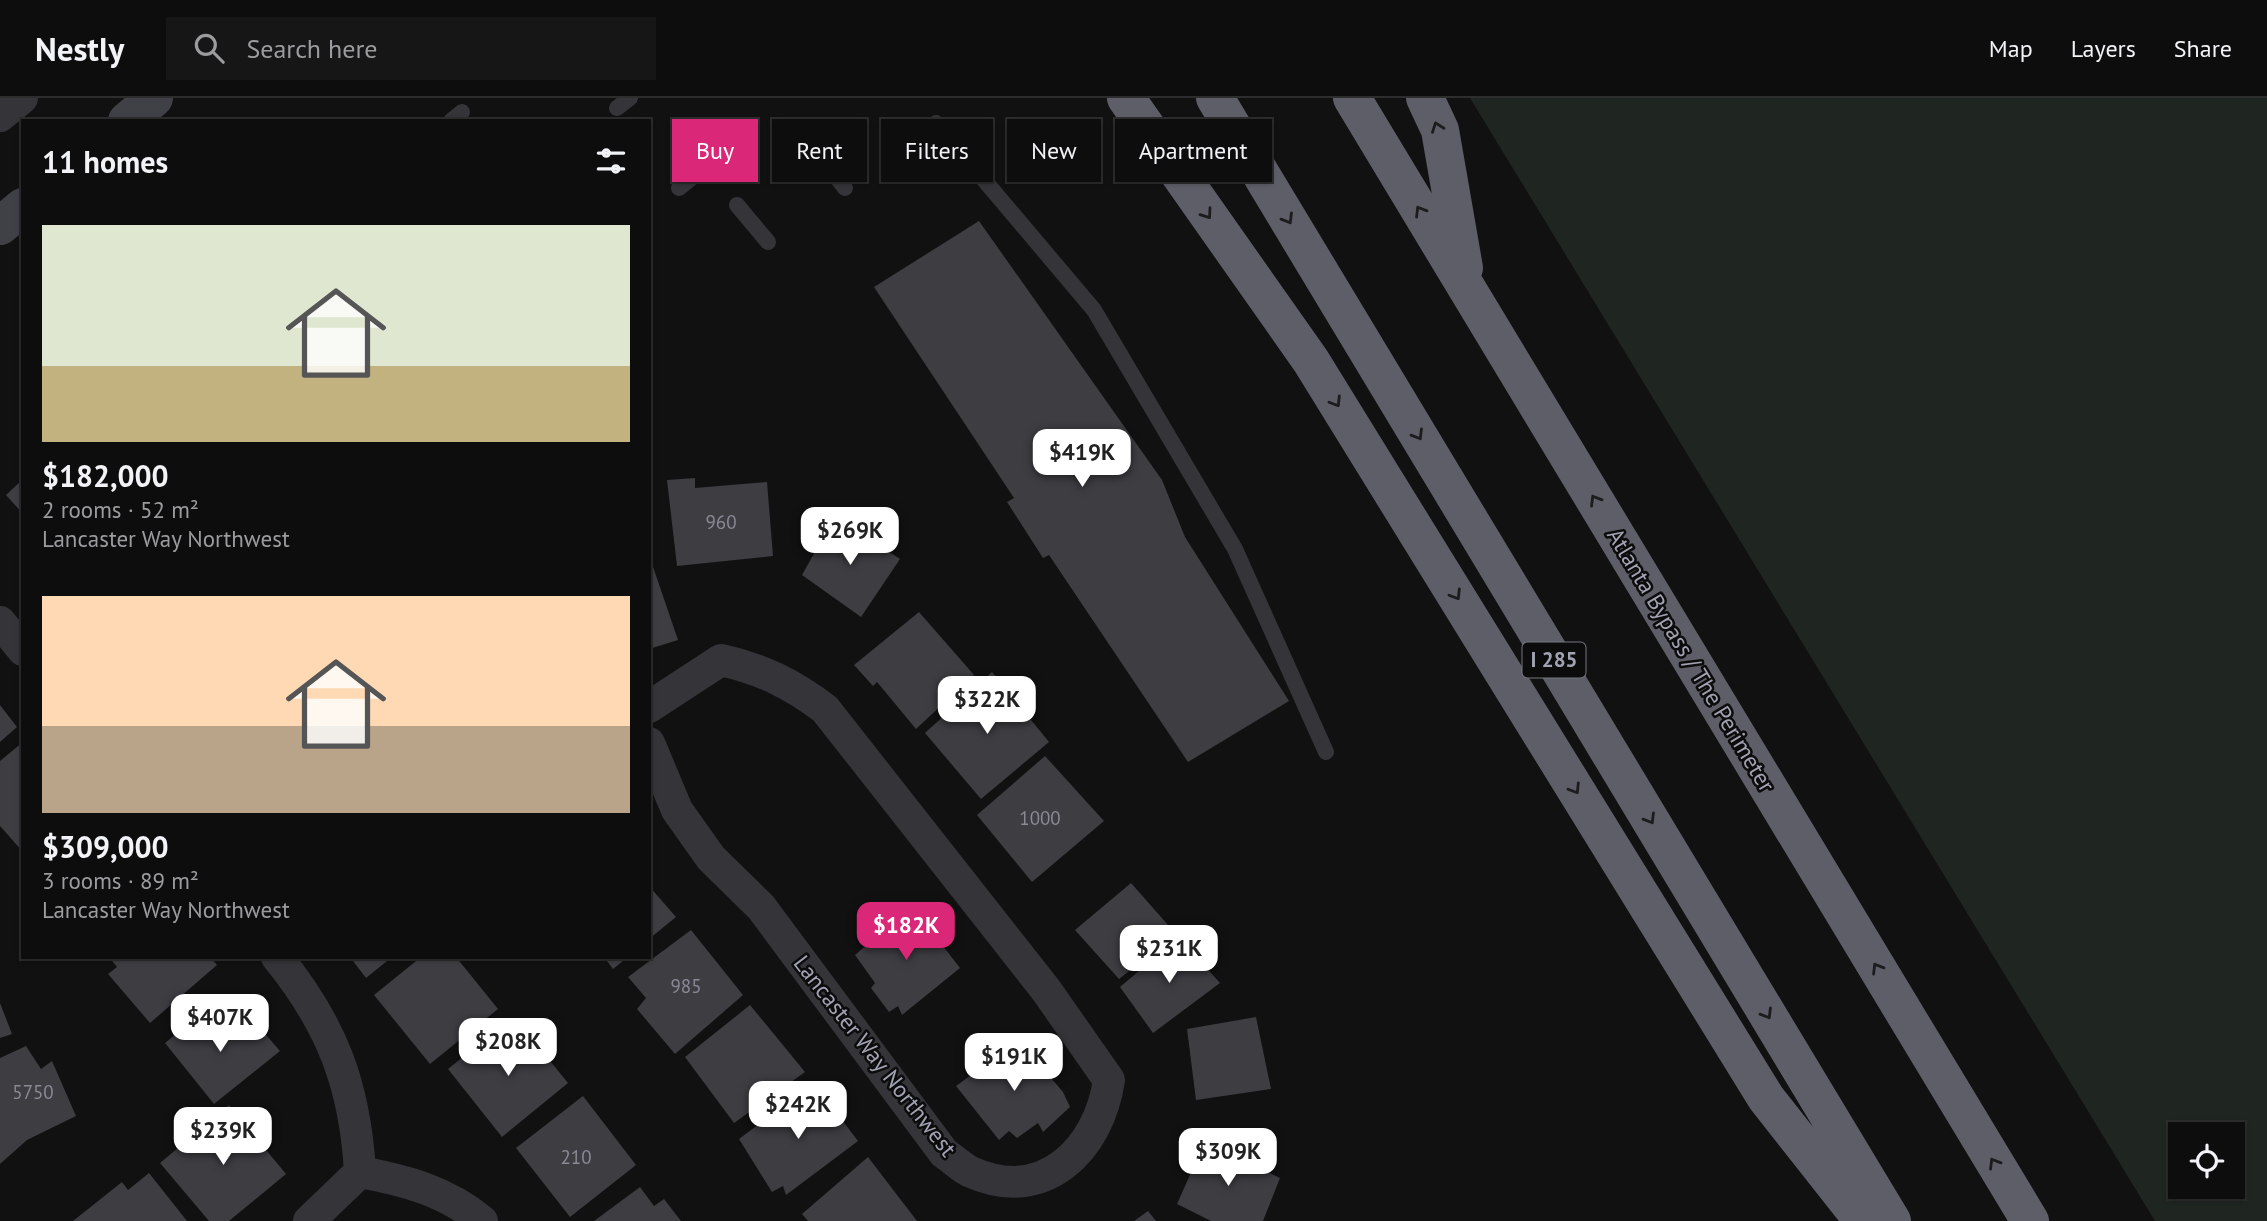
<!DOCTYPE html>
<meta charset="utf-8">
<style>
:root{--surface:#0d0d0e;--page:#161617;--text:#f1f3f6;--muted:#9a9c9e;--line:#2d2d2e;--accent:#db2777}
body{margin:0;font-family:"PT Sans",sans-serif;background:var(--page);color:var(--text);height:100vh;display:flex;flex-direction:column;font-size:26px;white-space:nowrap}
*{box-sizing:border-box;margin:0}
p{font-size:23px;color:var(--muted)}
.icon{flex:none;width:38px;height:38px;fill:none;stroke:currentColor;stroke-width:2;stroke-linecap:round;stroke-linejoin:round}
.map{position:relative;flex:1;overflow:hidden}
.sheet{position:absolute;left:21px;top:21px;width:630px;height:840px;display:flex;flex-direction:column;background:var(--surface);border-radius:0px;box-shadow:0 2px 5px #0004,0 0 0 2px var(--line)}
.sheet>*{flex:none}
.guide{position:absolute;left:672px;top:21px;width:665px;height:63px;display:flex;gap:14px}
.tools{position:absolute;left:2168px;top:1024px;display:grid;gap:14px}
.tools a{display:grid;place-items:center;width:77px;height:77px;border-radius:0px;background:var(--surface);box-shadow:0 2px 5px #0004,0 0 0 2px var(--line);font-size:35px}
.price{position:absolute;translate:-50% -60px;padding:0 16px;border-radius:14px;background:#fff;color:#222;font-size:23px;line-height:46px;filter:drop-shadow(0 2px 4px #0008)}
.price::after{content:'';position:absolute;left:50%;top:42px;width:21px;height:16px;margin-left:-10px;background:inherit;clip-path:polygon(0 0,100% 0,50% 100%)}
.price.active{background:var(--accent);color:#fff}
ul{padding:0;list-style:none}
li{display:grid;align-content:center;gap:14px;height:371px;padding:0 21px}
li span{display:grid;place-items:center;height:217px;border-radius:0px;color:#555}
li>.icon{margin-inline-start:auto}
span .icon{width:126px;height:126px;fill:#fffc;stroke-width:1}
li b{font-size:30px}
h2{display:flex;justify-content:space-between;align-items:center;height:84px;padding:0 21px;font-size:30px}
.chip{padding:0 24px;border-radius:0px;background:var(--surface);box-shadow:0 2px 5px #0004,0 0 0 2px var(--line);font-size:24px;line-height:63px}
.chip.active{background:var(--accent);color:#fff}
header{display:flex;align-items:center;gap:42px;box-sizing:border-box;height:98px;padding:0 35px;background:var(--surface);border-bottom:2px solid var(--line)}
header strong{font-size:33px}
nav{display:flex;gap:38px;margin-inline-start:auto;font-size:24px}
.search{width:490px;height:63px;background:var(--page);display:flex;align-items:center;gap:18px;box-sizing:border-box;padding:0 24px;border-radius:0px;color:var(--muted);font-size:26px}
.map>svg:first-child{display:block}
</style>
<header>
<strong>Nestly</strong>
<div class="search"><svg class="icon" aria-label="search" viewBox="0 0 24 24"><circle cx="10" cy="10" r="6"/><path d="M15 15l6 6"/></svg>Search here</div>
<nav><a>Map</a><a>Layers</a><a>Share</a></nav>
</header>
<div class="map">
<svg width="2267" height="1123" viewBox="0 0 2267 1123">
<rect width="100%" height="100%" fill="#111112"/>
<path fill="#1f2622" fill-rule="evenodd" d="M1470,0H2267V1123H2155ZM2180,1036H2233V1088H2180Z"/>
<path fill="#3d3d42" d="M979,123L1162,382L1185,439L1289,603L1188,664L1049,457L1043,460L1007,404L1014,400L874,189Z
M695,380V390L767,384L773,458L677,468L667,382Z
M23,381V416L6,397Z
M835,418L900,461L861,519L802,477Z
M649,457L678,542L649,551Z
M919,514L974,577L916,631L877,584L873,588L854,567Z
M992,574L1049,644L981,701L925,635Z
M0,607L17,629L0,644Z
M23,644V754L0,728V663Z
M1045,658L1104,723L1032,784L977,717Z
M1131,785L1176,836L1119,881L1075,832Z
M649,788L676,819L649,841Z
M912,808L960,870L902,917L898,908L889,914L871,890L875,885L855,857Z
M691,832L743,897L675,956L637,911L646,900L628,879Z
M1179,839L1220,885L1153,935L1120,889Z
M109,859H210L217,867L150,925L108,876L117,869Z
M350,859H392L366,880Z
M421,859H456L498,911L430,966L374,897Z
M604,859H628L613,871Z
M0,905L12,936L0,940Z
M750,907L805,974L734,1025L685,959Z
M208,910L229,940L254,923L280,953L214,1006L165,945Z
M1256,919L1271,991L1196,1002L1187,931Z
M506,924L521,942L529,937L568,985L502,1039L448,971Z
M1019,942L1063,994L1070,1009L1043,1034L1038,1025L1017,1040L1009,1033L999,1042L956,988Z
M26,948L41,971L52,963L76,1018L27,1042L0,1066V960Z
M814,985L858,1043L786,1097L783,1088L772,1094L739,1041Z
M583,998L636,1067L570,1119L516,1050Z
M229,1007L286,1076L229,1123H209L160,1065Z
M1205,1043L1280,1080L1263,1123H1211L1177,1106Z
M868,1059L917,1123H808L802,1116Z
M149,1075L187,1123H73L122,1084L128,1092Z
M640,1089L654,1108L664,1101L681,1123H594Z
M1148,1113L1156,1123H1134Z"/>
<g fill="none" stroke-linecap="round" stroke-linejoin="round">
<path stroke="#343439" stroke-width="16" d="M617,10L630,0
M451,23L462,14
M936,25L1094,212L1235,451L1326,654
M822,61L845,90
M679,90L706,68
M737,107L768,144"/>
<path stroke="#343439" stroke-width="32" d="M0,18L22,0
M0,524L23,552
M649,609L721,562C762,571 792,586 825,611L1046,892L1109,982C1099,1051 1044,1107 971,1074C962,1070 953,1061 944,1055L761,809L711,760L677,712L649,645
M277,859C332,927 355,987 360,1074
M360,1074C404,1082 446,1093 482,1123
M309,1123L360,1074"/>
<path stroke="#404047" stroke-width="38" d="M127,23L154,0
M0,128L23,109"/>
<path stroke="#5e5e68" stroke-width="38" d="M1126,0L1311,263L1766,1000L1863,1123
M1215,0L1892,1123
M1352,0L2030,1123
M1425,0L1440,32L1464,170"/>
</g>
<defs><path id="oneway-chevron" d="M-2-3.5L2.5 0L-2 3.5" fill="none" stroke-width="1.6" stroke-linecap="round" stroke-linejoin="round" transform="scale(1.75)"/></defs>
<g stroke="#1c1c1f">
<use href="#oneway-chevron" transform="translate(1437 29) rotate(-110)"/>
<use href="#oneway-chevron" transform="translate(1420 113) rotate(-121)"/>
<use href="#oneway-chevron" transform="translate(1207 116) rotate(55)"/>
<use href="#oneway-chevron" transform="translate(1288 121) rotate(59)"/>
<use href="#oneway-chevron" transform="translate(1336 304) rotate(58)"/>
<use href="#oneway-chevron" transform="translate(1418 337) rotate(59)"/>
<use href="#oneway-chevron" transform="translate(1595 402) rotate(-121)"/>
<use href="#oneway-chevron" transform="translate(1456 497) rotate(58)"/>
<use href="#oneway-chevron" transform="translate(1575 691) rotate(58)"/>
<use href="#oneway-chevron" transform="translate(1650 721) rotate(59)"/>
<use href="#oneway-chevron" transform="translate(1877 870) rotate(-121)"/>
<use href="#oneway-chevron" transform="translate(1767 916) rotate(59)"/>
<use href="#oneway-chevron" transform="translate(1994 1065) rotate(-121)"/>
</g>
<g text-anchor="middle" stroke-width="5" stroke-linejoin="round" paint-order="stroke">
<g font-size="19" fill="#898a96">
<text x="721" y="431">960</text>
<text x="1040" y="727">1000</text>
<text x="686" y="895">985</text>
<text x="33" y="1001">5750</text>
<text x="576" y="1066">210</text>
</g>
<rect fill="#0c0c0d" stroke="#757680" stroke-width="2" x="1522.5" y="544.5" width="63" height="35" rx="5"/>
<g font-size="21" font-weight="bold" fill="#a2a3b2">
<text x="1554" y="569">I 285</text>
</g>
<g font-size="23" fill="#a2a3b2" stroke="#0c0c0d">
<text transform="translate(1691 562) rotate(59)" y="8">Atlanta Bypass / The Perimeter</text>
<text transform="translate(875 958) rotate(52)" y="8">Lancaster Way Northwest</text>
</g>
</g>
</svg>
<div class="tools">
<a><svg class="icon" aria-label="locate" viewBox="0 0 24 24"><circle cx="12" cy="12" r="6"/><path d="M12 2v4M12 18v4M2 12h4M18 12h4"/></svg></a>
</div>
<b class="price" style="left:1082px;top:391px">$419K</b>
<b class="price" style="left:850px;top:469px">$269K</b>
<b class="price" style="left:987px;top:638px">$322K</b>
<b class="price active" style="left:906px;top:864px">$182K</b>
<b class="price" style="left:1169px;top:887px">$231K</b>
<b class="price" style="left:220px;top:956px">$407K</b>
<b class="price" style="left:508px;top:980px">$208K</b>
<b class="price" style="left:1014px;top:995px">$191K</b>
<b class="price" style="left:798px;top:1043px">$242K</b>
<b class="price" style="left:223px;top:1069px">$239K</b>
<b class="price" style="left:1228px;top:1090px">$309K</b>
<div class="guide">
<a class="chip active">Buy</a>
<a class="chip">Rent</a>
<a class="chip">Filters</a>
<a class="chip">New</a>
<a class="chip">Apartment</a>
</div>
<section class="sheet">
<h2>11 homes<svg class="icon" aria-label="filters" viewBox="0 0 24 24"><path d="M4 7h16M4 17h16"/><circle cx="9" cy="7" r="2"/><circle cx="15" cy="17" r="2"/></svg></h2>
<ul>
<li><span style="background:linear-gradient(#dfe7d0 65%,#c2b280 0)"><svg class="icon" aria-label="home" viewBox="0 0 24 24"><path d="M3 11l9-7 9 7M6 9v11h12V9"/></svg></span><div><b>$182,000</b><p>2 rooms · 52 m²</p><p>Lancaster Way Northwest</p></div></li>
<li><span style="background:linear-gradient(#ffd9b3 60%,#b9a48a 0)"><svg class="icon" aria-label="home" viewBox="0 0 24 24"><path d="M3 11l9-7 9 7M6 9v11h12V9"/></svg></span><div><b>$309,000</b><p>3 rooms · 89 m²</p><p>Lancaster Way Northwest</p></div></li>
</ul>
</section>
</div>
